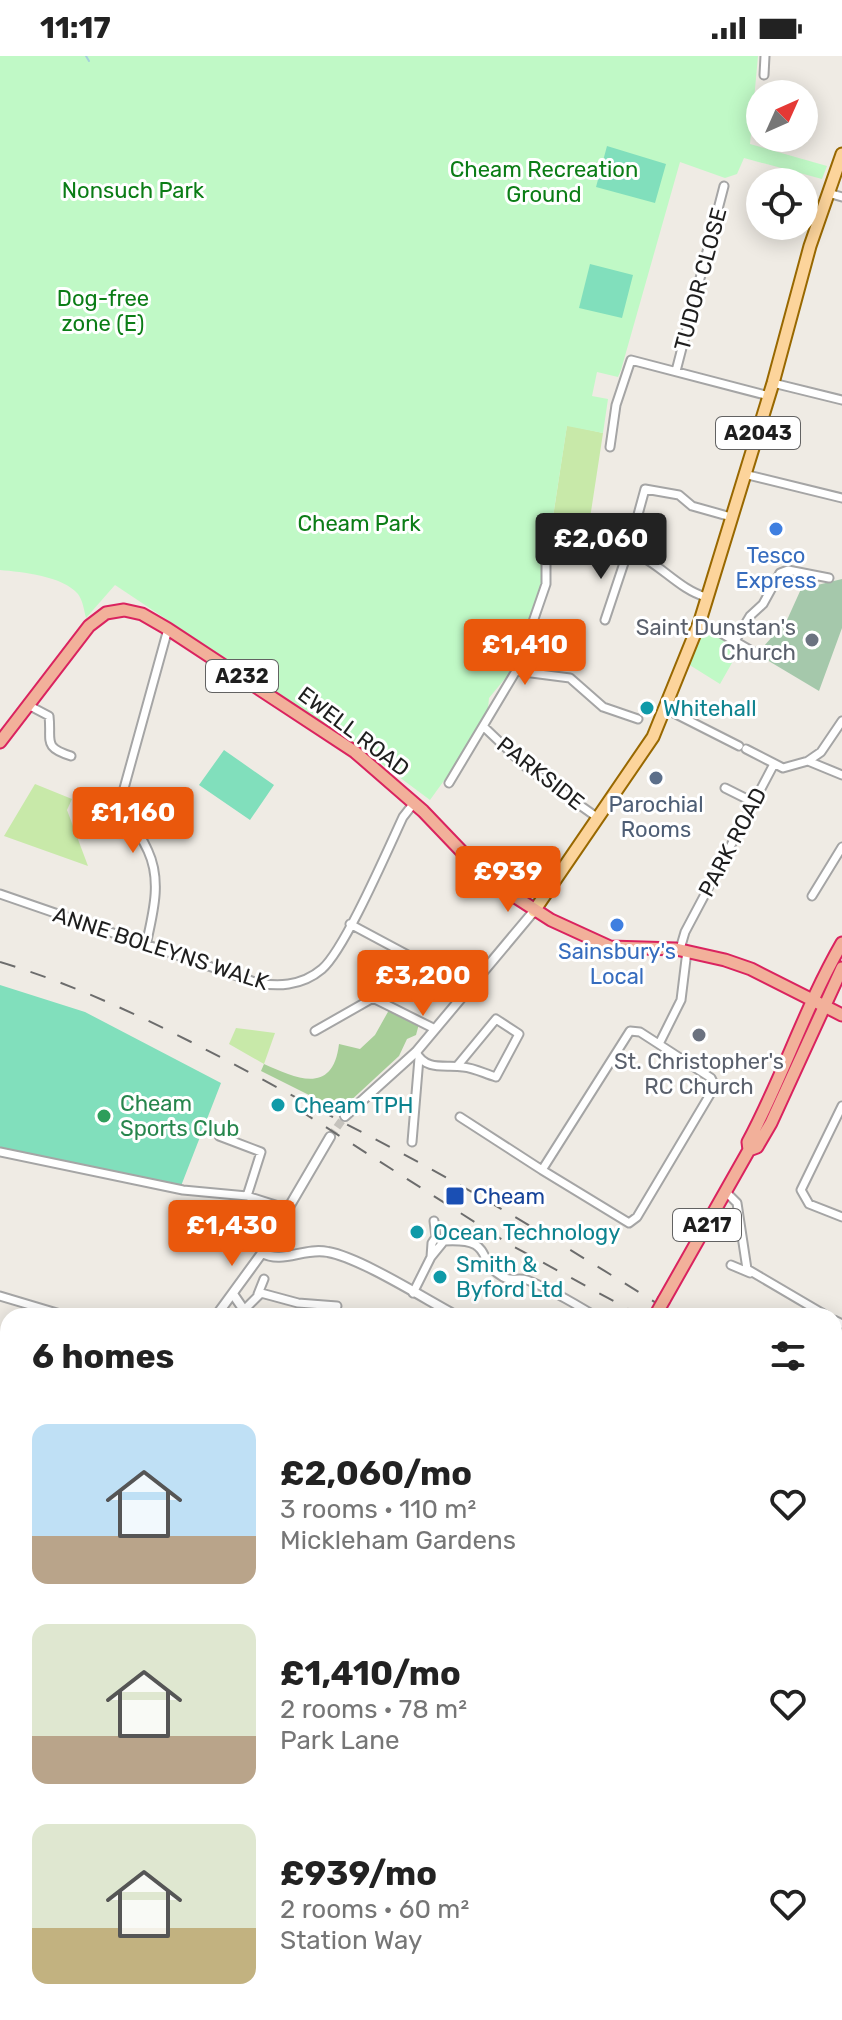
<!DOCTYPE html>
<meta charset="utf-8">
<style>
:root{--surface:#fff;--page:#f2f2f2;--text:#222;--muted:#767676;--accent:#ea580c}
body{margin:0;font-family:Rubik,sans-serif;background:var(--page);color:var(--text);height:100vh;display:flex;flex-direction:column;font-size:30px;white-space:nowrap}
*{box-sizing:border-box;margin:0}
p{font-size:26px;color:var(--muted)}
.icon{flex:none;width:44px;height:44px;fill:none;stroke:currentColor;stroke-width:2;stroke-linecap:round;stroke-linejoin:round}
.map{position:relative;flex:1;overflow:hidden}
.details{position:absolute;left:0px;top:1252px;width:842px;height:712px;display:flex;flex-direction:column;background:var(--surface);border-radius:24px 24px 0 0;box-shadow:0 4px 20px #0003}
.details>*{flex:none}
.needle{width:52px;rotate:45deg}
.tools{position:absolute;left:746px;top:24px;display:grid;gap:16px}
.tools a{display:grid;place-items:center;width:72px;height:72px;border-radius:50%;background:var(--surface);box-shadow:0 4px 20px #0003;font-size:40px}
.price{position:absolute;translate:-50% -68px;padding:0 18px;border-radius:8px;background:var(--accent);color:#fff;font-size:26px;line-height:52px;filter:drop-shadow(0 2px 4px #0008)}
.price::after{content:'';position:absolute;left:50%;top:48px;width:24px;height:18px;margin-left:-12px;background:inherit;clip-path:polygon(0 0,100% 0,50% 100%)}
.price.active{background:#222;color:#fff}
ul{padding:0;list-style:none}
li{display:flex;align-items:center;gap:24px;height:200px;padding:0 32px}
li span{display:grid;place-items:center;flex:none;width:224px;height:160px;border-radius:16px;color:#555}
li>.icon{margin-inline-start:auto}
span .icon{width:96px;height:96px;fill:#fffc;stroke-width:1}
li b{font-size:34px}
h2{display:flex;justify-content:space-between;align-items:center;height:96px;padding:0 32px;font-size:34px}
.status{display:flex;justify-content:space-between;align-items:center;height:56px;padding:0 40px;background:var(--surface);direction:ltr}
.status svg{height:22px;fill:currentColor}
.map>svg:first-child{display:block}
</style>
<div class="status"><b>11:17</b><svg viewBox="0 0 49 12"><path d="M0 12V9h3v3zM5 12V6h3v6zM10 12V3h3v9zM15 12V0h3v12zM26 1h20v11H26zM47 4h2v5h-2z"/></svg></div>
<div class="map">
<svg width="842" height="1964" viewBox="0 0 842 1964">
<rect width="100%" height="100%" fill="#efebe4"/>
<path fill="#c8e9a9" d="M567,369L603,377L587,482L551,474Z
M35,728L72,743L67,754L88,810L4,780Z
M236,972L275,977L264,1008L229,988Z"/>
<path fill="#a7ce98" d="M389,954L419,968L416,979L407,983L399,1000L347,1048L343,1056L261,1015L264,1008C297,1023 333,1039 339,988L360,993L375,979Z"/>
<path fill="#a5c8ab" d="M842,523V572L819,635L757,598L787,564L801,533Z"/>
<path fill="#c0f9c6" d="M0,0H758L750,88L827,110L822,123L744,102L737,118L725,122L680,106L621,314L618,321L597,316L592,340L608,343L603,377L567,370L551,474H546L544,519L538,549L508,619L489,642L488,653L469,690L430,744L367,697L115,529L86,562C84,554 83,545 78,538C63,520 22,516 0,514Z
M704,573L736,592L737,598L720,628L688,608Z"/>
<path fill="#81dfbc" d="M607,90L666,108L655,147L596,131Z
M590,208L633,219L622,262L579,252Z
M224,694L274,729L250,764L199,729Z
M0,929L85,956L221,1027L181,1130L0,1092Z"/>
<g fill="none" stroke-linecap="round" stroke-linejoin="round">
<path stroke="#a4cfdd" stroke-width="2" d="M86,0L89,5"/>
<path stroke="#c5c2bc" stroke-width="8" stroke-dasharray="8 4" stroke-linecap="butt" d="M330,1081L345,1060"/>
<g stroke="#a5a5a5" stroke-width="11">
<path id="minor" d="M764,19L765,0
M828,137L842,141
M676,315L724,130
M773,327L842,344
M610,391L616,349L631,304L769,340
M744,418L842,442
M706,541C677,533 658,504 628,495L645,433L679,439L692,450L731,461
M605,564L628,495
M700,565L757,598
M735,585L750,560L763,548L780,517L788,514L829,522
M516,615L546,528V495
M28,649L49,660C52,685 42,691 71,700
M664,652L739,690
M484,671L526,711L598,762
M746,693L783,712L808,705L842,719
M808,705L821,696L842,665
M449,727L516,615L570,622L603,651L638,663
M725,732L753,746
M0,838L252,925C276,932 302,930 322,913C345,893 388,793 403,761L414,747
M812,840L842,791
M350,868L421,906L463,940
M146,889C153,857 162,825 148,795C139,775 125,758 123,736L168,573
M680,893L685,876L774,708
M315,975L373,942L435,973
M630,975L640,976L711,1022L715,1030L637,1161L629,1167L542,1114Z
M659,988L681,944L687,895
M416,996C426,1016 447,1008 463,1011C475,1012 485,1018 496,1021L519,978L496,963L458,1009
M842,1050L801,1134L809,1148L842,1161
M460,1061L542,1114
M219,1080L261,1096L247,1140
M412,1086L419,1002
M0,1096L183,1134L247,1140L288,1153
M726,1136L737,1147L747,1213L827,1260
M444,1185C497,1182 474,1205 503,1221C511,1226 518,1221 527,1224C550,1233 574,1247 595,1260
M431,1201L444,1185
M731,1209L750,1217
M413,1237L431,1201L432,1187L436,1181L434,1165
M258,1238L264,1223
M0,1240L67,1260
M245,1253L261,1237L298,1247L337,1250
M834,1264L842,1268
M834,1503L842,1487
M0,1529L8,1534
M834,1699L842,1690
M834,1851L842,1857
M0,1857L8,1851
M834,1941L842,1931
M21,1964V1956
M578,1964L585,1956
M804,1964L818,1956"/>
</g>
<g stroke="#a5a5a5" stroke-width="12">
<path id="tertiary" d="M345,1060L416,996L534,855
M262,1197C283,1208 304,1191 328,1196C361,1202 425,1243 457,1260
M233,1238L248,1260
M216,1260L262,1197L330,1081
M0,1427L8,1430
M834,1455L842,1459
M0,1592L8,1583
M206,1964V1956"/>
</g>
<g stroke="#986800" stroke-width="15">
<path id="primary" d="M534,855L653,681L700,565L773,327L810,190L842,98"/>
</g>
<g stroke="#da235f" stroke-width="15">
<path id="trunk" d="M0,686L89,570L106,557L124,554L142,558L168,573L355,696L423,755L489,824L551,864L610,891L676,893L725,904L751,913L842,959
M749,1094L748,1086C783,1021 805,951 842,887
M664,1244L749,1094L757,1091L771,1067L842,912
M383,1964L387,1956"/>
</g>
<use href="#minor" stroke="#fff" stroke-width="7"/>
<use href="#tertiary" stroke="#fff" stroke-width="8"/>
<use href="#primary" stroke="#fcd49b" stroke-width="11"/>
<use href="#trunk" stroke="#f2b09a" stroke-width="11"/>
<path stroke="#6c6c6c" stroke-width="2" stroke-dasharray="16 16" stroke-linecap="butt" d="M0,906C123,943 233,1009 346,1068C460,1126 569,1192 677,1260
M299,1054L509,1188L641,1260
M834,1362L842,1367"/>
<g stroke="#da235f" stroke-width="15" stroke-linecap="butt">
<path id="trunk-bridge" d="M655,1260L664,1244"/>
</g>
<use href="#trunk-bridge" stroke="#f2b09a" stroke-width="11"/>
</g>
<g fill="#3f7fe0" stroke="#fff" stroke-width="3">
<circle cx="776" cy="473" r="8"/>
<circle cx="617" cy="869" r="8"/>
</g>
<g fill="#6b7280" stroke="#fff" stroke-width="3">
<circle cx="812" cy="584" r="8"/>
<circle cx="699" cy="979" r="8"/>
</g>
<g fill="#0f9aa8" stroke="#fff" stroke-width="3">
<circle cx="647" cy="652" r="8"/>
<circle cx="278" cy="1049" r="8"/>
<circle cx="417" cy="1176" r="8"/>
<circle cx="440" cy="1221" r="8"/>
</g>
<circle fill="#5c6f8a" stroke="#fff" stroke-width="3" cx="656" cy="722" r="8"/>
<circle fill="#2e9e5b" stroke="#fff" stroke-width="3" cx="104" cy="1060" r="8"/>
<rect fill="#1a4fb4" stroke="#fff" stroke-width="3" x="445" y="1130" width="20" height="20" rx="4"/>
<g text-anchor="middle" stroke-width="6" stroke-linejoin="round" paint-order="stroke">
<g fill="#fff" stroke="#626262" stroke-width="2">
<rect x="716" y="361" width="84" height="32" rx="6"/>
<rect x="206" y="604" width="72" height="32" rx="6"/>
<rect x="673" y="1153" width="68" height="32" rx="6"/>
</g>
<g font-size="20" font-weight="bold" fill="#1e1e1e">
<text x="758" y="384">A2043</text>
<text x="242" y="627">A232</text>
<text x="707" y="1176">A217</text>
</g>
<g font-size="22" fill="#0b7d16" stroke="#fff">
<text x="544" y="121">Cheam Recreation<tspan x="544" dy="25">Ground</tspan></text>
<text x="133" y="142">Nonsuch Park</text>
<text x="103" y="250">Dog-free<tspan x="103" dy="25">zone (E)</tspan></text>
<text x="359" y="475">Cheam Park</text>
</g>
<g font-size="22" fill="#1e1e1e" stroke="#fff">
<text transform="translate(700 223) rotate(-75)" y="8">TUDOR CLOSE</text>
<text transform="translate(354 675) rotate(37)" y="8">EWELL ROAD</text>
<text transform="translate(541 717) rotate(38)" y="8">PARKSIDE</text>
<text transform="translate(732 786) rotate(-62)" y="8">PARK ROAD</text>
<text transform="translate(161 892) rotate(18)" y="8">ANNE BOLEYNS WALK</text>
</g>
<g font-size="22" fill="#366cbe" stroke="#fff">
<text x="776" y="507">Tesco<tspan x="776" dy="25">Express</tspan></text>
<text x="617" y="903">Sainsbury's<tspan x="617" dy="25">Local</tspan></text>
</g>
<g font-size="22" fill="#5b616d" stroke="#fff" text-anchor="end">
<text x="796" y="579">Saint Dunstan's<tspan x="796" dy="25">Church</tspan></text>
<text x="699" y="1013" text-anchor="middle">St. Christopher's<tspan x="699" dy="25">RC Church</tspan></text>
</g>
<g font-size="22" fill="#0d838f" stroke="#fff" text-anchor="start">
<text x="663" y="660">Whitehall</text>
<text x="294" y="1057">Cheam TPH</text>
<text x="433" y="1184">Ocean Technology</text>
<text x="456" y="1216">Smith &amp;<tspan x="456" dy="25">Byford Ltd</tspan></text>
</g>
<g font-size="22" fill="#4e5e75" stroke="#fff">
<text x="656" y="756">Parochial<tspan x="656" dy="25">Rooms</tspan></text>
</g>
<g font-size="22" fill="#27864d" stroke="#fff" text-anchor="start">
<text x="120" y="1055">Cheam<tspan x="120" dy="25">Sports Club</tspan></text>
</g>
<g font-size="22" fill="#164399" stroke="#fff" text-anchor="start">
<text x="473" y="1148">Cheam</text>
</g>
</g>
</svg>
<div class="tools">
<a><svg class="needle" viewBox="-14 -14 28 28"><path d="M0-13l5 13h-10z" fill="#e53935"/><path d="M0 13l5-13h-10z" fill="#767676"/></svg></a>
<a><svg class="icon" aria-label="locate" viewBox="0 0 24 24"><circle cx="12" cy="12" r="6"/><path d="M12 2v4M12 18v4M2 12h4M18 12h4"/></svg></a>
</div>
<b class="price active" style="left:601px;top:525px">£2,060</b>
<b class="price" style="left:525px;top:631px">£1,410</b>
<b class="price" style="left:133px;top:799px">£1,160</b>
<b class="price" style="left:508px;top:858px">£939</b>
<b class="price" style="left:423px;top:962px">£3,200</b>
<b class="price" style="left:232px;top:1212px">£1,430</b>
<section class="details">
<h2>6 homes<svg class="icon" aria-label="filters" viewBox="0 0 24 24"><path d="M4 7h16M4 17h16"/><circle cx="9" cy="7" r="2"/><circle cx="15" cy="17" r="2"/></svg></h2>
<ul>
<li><span style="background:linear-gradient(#bfe0f5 70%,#b9a48a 0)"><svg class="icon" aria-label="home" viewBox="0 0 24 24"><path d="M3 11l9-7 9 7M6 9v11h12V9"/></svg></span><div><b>£2,060/mo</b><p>3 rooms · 110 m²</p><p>Mickleham Gardens</p></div><svg class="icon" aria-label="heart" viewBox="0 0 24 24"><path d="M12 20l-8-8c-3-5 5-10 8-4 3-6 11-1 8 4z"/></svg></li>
<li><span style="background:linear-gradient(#dfe7d0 70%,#b9a48a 0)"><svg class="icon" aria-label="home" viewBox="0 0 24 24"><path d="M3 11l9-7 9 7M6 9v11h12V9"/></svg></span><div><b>£1,410/mo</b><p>2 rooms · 78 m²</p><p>Park Lane</p></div><svg class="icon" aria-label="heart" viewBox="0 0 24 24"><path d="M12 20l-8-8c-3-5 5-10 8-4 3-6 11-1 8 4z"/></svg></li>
<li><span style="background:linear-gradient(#dfe7d0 65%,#c2b280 0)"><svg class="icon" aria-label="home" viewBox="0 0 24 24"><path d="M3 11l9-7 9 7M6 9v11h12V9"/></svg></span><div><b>£939/mo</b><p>2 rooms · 60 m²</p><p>Station Way</p></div><svg class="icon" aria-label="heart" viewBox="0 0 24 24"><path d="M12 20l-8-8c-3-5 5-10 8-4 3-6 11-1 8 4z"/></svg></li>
</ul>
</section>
</div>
